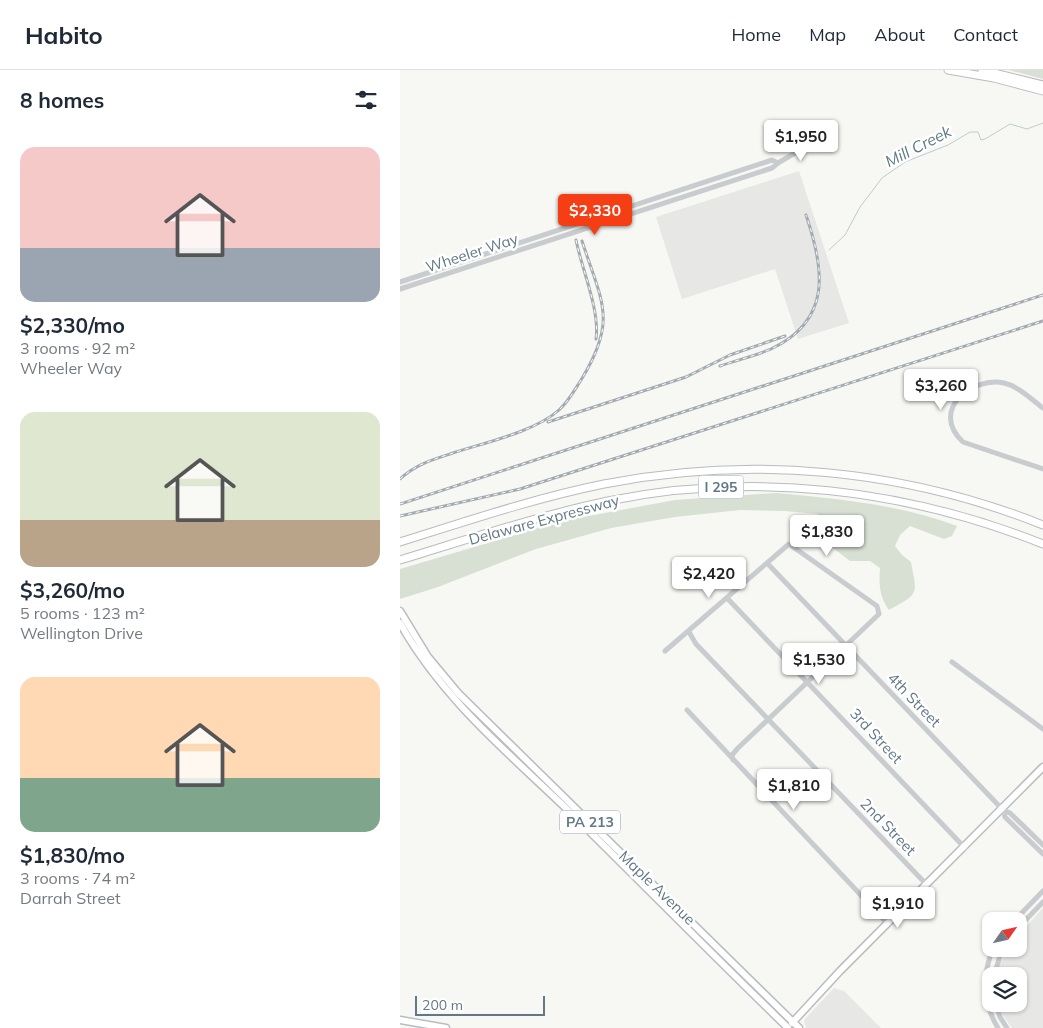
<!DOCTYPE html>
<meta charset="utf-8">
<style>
:root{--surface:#fff;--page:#f6f6f7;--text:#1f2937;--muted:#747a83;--line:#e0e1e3;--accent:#f53e14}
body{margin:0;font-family:Mulish,sans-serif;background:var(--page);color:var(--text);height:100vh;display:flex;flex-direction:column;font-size:19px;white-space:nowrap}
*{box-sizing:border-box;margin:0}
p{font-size:16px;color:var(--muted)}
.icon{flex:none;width:28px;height:28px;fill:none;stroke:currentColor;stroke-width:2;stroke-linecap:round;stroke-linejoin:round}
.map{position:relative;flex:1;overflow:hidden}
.drawer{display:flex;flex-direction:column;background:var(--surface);width:400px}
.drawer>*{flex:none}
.needle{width:32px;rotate:56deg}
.fabs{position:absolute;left:582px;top:842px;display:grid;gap:10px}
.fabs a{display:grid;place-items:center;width:45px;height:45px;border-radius:10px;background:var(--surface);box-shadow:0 1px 4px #0004;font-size:25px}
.scale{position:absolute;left:15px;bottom:12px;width:130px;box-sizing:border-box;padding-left:5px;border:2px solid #627887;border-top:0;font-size:14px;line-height:18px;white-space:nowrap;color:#627887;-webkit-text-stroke:4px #fff;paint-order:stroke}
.price{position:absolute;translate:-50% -42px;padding:0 11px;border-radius:5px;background:#fff;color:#222;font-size:16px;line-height:32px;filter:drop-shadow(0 1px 2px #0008)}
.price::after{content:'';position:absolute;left:50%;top:30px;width:15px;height:11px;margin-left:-8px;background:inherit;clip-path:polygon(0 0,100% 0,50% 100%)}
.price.current{background:var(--accent);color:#fff}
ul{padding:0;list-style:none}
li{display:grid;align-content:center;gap:10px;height:265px;padding:0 20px}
li span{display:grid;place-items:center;height:155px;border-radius:15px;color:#555}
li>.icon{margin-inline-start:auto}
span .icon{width:90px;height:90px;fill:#fffc;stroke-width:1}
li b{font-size:21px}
h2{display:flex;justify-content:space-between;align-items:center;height:60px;padding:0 20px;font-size:21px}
header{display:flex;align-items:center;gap:30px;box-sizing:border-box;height:70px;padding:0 25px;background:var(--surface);border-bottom:1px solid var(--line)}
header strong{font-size:24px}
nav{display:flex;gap:28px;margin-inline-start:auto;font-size:18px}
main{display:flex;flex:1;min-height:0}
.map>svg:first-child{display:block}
</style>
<header>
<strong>Habito</strong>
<nav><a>Home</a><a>Map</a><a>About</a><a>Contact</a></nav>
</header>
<main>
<section class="drawer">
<h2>8 homes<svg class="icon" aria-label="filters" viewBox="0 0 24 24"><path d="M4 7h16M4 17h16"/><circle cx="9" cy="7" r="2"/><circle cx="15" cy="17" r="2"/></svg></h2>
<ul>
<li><span style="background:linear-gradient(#f6c9c9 65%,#9aa5b1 0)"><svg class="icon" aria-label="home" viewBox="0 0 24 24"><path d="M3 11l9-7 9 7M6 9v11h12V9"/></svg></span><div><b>$2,330/mo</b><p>3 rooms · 92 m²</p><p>Wheeler Way</p></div></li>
<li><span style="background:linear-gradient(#dfe7d0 70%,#b9a48a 0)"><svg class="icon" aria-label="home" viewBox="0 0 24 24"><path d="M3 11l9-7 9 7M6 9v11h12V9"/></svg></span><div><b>$3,260/mo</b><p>5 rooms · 123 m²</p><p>Wellington Drive</p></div></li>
<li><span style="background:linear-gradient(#ffd9b3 65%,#7fa58c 0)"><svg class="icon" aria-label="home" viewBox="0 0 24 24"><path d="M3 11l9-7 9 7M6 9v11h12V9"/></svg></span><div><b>$1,830/mo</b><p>3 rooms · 74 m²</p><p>Darrah Street</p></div></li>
</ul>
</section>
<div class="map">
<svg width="643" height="958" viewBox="0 0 643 958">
<rect width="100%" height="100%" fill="#f7f7f3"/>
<path fill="#e7e8e6" d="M399,101L449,253L398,269L375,199L282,229L256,147Z
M643,838V958H612L602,944L599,934H619V906H598V898L608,879H619V864Z
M434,918L444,921L481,958H406L404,950Z"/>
<path fill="#d8dfd3" d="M609,0H643V9Z
M376,423C437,429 499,434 557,456L552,466L544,469L510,456L500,465L495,476L502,485L511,492C517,525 520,523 489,540C479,526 479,514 480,498L470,491H450L412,462L418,444L385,441L340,440L275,447L211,458L136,479L38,517L0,529V499L162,451L275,430Z"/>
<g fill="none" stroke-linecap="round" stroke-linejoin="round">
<path stroke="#beccd0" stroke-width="1" d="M429,180L445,165L460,137L482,108L505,92L548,75L570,62H578L581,70L585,69L610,54L627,59L643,53"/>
<g stroke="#b9bdc1" stroke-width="9">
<path id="major" d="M0,541L28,587L58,623L399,958
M0,553C42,629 111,685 172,744C244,815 315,887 388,958
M0,950L46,958
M392,953L440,901L643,697"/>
</g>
<g stroke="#b8bcbf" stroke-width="9">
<path id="highway" d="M548,0L594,8L643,21
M582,0L643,15
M0,472C67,451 135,428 204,414C352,385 503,399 643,455
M0,490C69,469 137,446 208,431C354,401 505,419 643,474"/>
</g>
<path stroke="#c8cccf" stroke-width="5" d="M0,212L372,90L378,93
M0,219L372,98L378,93L412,73
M643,338C632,330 618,316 604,313C572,306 529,340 563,372L643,399
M367,493L603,740L610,743L643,775
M327,528L565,778
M289,562L296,574L527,815
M265,581L389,474L477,536L479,544L338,678L332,685L333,690
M552,592L643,659
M287,640L488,854
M603,740L605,747L643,784
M614,851L643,821
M619,857L643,832
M593,879C582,904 583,934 598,958
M594,906L602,879
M596,934L600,947L607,958"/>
<use href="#major" stroke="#fff" stroke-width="6"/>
<use href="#highway" stroke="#fff" stroke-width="7"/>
<g stroke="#a3abb1" stroke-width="3">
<path id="rail" d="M176,170C182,200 200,240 196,269
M320,296C337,290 355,286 371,279C433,250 424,198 406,145
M148,352L286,307L330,285L385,266
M0,409C15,395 31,390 50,384C82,373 133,363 159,340C168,332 174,321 181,310C218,250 202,233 182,171
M0,434L643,225
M0,446L120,419L643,251"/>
</g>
<use href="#rail" stroke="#fff" stroke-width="1" stroke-dasharray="4" stroke-linecap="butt"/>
</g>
<g text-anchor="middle" stroke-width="5" stroke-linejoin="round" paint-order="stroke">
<g fill="#fff" stroke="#91a0ab" stroke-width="1">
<rect x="298.5" y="405.5" width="45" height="23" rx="4"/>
<rect x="160" y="740.5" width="60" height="23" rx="4"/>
</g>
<g font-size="14" font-weight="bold" fill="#627887">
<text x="321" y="422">I 295</text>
<text x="190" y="757">PA 213</text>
</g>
<g font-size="15" fill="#627887" stroke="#fff">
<text transform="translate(72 183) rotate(-18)" y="5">Wheeler Way</text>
<text transform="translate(144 450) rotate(-15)" y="5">Delaware Expressway</text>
<text transform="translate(514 630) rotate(46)" y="5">4th Street</text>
<text transform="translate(476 666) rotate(47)" y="5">3rd Street</text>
<text transform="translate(488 757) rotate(46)" y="5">2nd Street</text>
<text transform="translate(257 818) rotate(44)" y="5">Maple Avenue</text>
</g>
<g font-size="16" font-style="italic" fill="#5e7b83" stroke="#fff">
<text transform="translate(518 76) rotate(-27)" y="6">Mill Creek</text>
</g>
</g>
</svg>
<div class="fabs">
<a><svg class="needle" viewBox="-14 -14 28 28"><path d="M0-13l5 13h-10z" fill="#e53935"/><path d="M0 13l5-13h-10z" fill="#747a83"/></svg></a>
<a><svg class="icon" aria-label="layers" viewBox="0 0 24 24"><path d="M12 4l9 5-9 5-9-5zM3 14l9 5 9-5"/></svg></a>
</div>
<div class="scale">200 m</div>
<b class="price" style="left:401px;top:92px">$1,950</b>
<b class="price current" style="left:195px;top:166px">$2,330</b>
<b class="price" style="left:541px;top:341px">$3,260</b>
<b class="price" style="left:427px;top:487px">$1,830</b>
<b class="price" style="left:309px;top:529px">$2,420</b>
<b class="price" style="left:419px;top:615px">$1,530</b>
<b class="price" style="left:394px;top:741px">$1,810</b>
<b class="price" style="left:498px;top:859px">$1,910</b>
</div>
</main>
